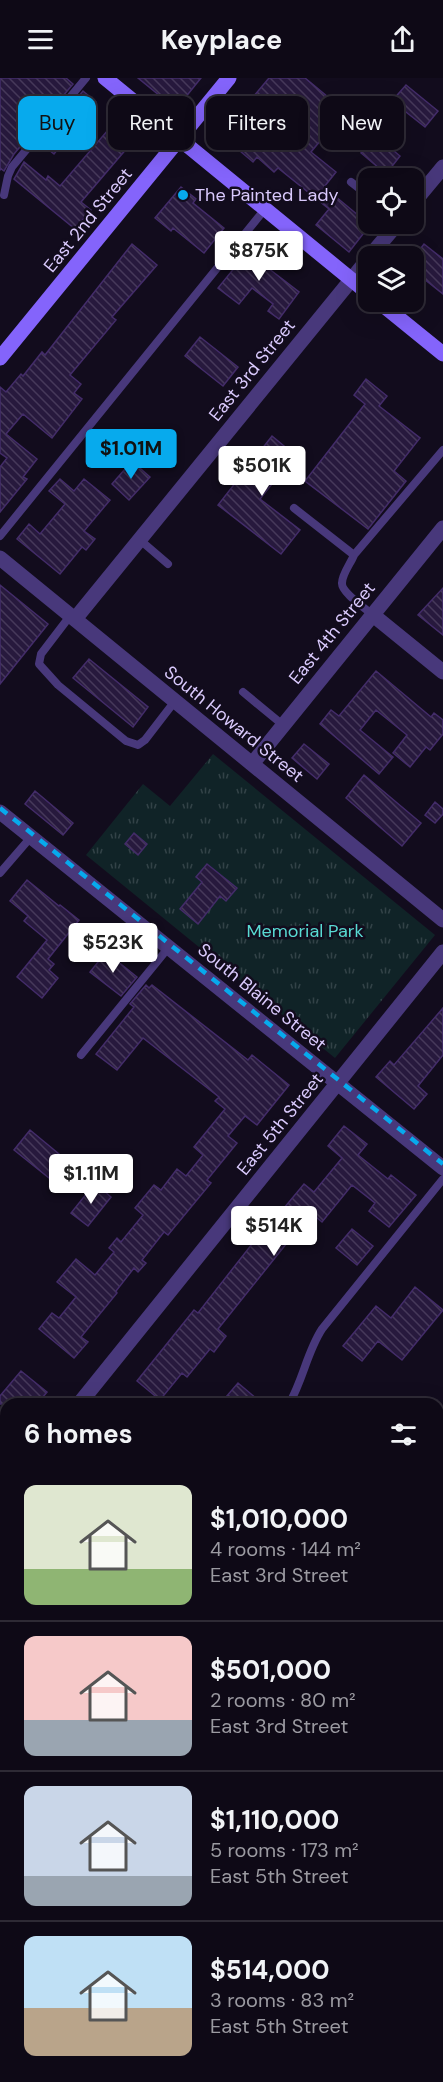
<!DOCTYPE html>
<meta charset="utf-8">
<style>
:root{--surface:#0e0916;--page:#17121f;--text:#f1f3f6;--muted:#9b9aa1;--line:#2e2a35;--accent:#07aaed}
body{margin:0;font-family:"DM Sans",sans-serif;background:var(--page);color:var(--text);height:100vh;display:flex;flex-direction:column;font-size:22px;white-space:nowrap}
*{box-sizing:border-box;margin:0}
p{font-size:20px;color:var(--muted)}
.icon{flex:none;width:33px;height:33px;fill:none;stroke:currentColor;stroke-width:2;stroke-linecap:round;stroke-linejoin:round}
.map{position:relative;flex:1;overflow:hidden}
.drawer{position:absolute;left:0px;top:1320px;width:444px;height:684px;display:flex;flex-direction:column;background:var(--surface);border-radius:18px 18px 0 0;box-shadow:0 6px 24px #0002,0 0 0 2px var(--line)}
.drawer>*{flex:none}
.hud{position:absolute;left:18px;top:18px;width:408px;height:54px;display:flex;gap:12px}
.controls{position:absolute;left:358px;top:90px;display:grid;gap:12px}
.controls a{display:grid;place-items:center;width:66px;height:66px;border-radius:12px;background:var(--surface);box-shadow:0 6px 24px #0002,0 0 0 2px var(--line);font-size:30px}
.price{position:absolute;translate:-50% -51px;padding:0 14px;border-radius:6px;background:#fff;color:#222;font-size:20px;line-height:39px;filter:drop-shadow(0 2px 3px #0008)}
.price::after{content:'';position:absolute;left:50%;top:36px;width:18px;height:14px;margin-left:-9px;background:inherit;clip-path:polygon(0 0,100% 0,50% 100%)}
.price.current{background:var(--accent);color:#111}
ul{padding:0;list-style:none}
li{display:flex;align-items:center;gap:18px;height:150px;padding:0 24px}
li+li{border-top:2px solid var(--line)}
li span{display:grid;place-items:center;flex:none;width:168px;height:120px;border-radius:12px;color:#555}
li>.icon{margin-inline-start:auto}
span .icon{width:72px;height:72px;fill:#fffc;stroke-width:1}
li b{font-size:26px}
h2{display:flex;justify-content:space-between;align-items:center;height:72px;padding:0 24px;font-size:26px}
.pill{padding:0 21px;border-radius:12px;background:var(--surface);box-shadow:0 6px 24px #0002,0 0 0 2px var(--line);font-size:21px;line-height:54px}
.pill.current{background:var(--accent);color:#111}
header{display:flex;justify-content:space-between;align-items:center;height:78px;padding:0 24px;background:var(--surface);font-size:27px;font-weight:700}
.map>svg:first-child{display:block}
</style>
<header><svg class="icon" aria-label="menu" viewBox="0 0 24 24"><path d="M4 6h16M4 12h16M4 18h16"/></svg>Keyplace<svg class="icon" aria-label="share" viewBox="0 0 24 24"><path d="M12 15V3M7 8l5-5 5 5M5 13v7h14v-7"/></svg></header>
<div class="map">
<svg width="443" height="2004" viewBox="0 0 443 2004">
<defs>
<pattern id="park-tufts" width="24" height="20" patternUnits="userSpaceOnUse" patternTransform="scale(1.5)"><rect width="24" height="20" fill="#102327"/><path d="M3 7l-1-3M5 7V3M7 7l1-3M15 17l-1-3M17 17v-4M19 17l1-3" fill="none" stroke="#324247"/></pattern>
<pattern id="building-back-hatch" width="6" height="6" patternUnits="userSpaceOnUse" patternTransform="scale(1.5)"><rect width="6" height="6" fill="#27193d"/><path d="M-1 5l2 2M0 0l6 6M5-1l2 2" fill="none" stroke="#46395a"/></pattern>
</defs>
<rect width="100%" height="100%" fill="#120c1d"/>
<path fill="url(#park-tufts)" d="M213,676L435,857L335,980L86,777L143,706L170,728Z"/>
<path fill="url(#building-back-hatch)" stroke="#432c69" stroke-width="1.5" d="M0,0H66L73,6L14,76L4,93L1,91L0,92Z
M138,0H201L176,31Z
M269,0H305L345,33L311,74L336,94L324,109L370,147L349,174L316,147L329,131L278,90L274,94L257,79L253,84L221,57Z
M406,7L438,33L425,49L392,23Z
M83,13L96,24L54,76L40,65Z
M108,52L128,69L81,124L91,132L75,151L14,101L24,84L46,102L48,98L60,108Z
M375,57L400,78L386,96L361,75Z
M181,109L196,121L193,125L224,150L204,175L173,150L171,153L155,140Z
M132,166L157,187L112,239L116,242L70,297L81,306L74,315L82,321L52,360L23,336L6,356L37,381L23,399L27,401L0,434V389L7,380L0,375V309L6,314L21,296L23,298L42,274L45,277Z
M424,166L443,181V216L414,193V179Z
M253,167L274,183L268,190L299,214L279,241L268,233L273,226L252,210L239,226L218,210Z
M200,259L238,289L223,308L185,278Z
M366,301L387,318L379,328L420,360L394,393L406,403L368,451L305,403L365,326L354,317Z
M272,358L295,377L260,421L300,452L281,476L218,427Z
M132,383L150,399L129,422L112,406Z
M60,401L74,413L84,401L110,422L84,453L95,461L86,472L82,469L60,496L17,461L29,446L40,456L65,426L49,413Z
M0,507L48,546L0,606Z
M443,510V557L418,537Z
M89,581L148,629L133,649L73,600Z
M376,593L431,639L434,635L443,642V656L430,672L426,669L410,689L393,675L407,657L376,632L360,652L393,679L379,696L320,646L331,632L339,638Z
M304,666L329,686L317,701L292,680Z
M364,697L421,745L402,768L346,720Z
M35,713L73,745L63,757L25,726Z
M435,724L443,731V736L435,745L425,737Z
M134,755L147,766L138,777L125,766Z
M207,786L237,810L226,823L220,818L198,846L180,831L202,804L196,799Z
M27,802L59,828L60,827L79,842L48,881L54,886L49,892L58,900L42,920L17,899L47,862L24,843L28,838L10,823Z
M106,874L137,899L121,918L90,894Z
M146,907L149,910L152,907L248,982L252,977L289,1007L257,1047L245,1038L228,1058L237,1065L207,1102L211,1105L168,1157L164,1154L142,1182L146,1185L138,1194L134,1190L116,1213L117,1215L81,1259L88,1264L74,1280L39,1251L52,1235L59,1240L76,1219L57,1204L76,1181L95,1197L114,1174L109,1170L117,1160L121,1164L143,1137L135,1130L154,1107L161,1112L177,1091L186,1098L203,1077L194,1069L225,1031L215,1023L219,1019L143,960L117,992L96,976L134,929L130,926Z
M443,930V977L418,1008L427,1016L414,1031L376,999L390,983L394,987Z
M344,1048L367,1066L358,1077L388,1101L391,1097L416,1117L389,1149L369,1133L375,1125L352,1107L322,1144L311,1135L218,1251L226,1258L214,1274L210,1271L187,1299L182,1295L160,1322L137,1303L194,1232L198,1235L277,1134L279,1136L304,1106L314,1114L342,1080L328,1068Z
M30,1052L70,1085L54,1104L14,1072Z
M95,1105L111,1119L88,1148L71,1135Z
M352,1151L373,1168L357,1187L336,1170Z
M415,1209L443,1232L402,1282L378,1263L362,1283L343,1268L376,1228L391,1240Z
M21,1293L47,1314L37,1326H0V1318Z
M238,1305L263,1326H220Z"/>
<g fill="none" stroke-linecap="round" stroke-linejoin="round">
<path stroke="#48387b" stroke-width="8" d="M351,104L369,118
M4,117L8,98L12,89L86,0
M294,430L354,477L443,372
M0,458L265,131
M140,462L168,486
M354,477C351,485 342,496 342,505C341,514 365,530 373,537
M70,538L41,576L39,586L58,607L126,663L138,667L145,662L175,623
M243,614L283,647
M0,795L31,759
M81,977L169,869
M289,1326C303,1302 307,1274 322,1251L443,1101
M438,1387L443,1384
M0,1710L6,1705"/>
<path stroke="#48387b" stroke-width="15" d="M414,124L443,89
M370,178L397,146
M0,480L443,842
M373,537L443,594
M75,541L369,180
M252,686L443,450
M0,734L443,1090
M79,1326L443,874
M0,1424L6,1417"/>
<path stroke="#8464fb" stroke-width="15" d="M105,0L369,216
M379,224L443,276
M0,280L229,0
M0,1562L6,1583
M124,1998L126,2004"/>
<path stroke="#07aaed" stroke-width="4.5" stroke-dasharray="9 8" stroke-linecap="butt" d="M0,730L443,1086"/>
</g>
<circle fill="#07aaed" stroke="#120c1d" stroke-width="2" cx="183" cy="117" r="6"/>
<g text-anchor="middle" stroke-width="5" stroke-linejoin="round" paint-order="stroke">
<g font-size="18" fill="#dacafd" stroke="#120c1d" text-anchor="start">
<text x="195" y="123">The Painted Lady</text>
</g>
<g font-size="18" fill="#dacafd" stroke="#120c1d">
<text transform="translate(88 142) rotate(-51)" y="6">East 2nd Street</text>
<text transform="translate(252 292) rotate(-51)" y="6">East 3rd Street</text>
<text transform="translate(332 555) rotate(-51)" y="6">East 4th Street</text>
<text transform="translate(234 646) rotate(39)" y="6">South Howard Street</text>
<text transform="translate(262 919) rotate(39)" y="6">South Blaine Street</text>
<text transform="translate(280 1046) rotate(-51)" y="6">East 5th Street</text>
</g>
<g font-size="18" fill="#59dad3" stroke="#120c1d">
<text x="305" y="859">Memorial Park</text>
</g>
</g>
</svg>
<div class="controls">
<a><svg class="icon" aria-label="locate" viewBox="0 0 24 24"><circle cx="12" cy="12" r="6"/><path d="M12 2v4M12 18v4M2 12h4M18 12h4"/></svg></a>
<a><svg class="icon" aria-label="layers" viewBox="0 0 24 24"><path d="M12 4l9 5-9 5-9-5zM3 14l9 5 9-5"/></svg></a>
</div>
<b class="price" style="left:259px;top:204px">$875K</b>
<b class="price current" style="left:131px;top:402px">$1.01M</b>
<b class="price" style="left:262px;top:419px">$501K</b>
<b class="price" style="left:113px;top:896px">$523K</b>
<b class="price" style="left:91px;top:1127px">$1.11M</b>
<b class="price" style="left:274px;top:1179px">$514K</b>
<div class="hud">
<a class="pill current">Buy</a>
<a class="pill">Rent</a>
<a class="pill">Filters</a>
<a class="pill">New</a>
</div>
<section class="drawer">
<h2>6 homes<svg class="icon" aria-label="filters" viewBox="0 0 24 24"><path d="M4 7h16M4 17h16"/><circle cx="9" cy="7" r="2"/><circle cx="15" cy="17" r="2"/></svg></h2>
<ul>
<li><span style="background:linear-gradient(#dfe7d0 70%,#8fb573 0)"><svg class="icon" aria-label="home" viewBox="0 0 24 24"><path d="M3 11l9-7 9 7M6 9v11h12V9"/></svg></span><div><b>$1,010,000</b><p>4 rooms · 144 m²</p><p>East 3rd Street</p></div></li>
<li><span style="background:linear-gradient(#f6c9c9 70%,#9aa5b1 0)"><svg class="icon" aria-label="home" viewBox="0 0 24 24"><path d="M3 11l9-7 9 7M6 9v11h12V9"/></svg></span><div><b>$501,000</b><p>2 rooms · 80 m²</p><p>East 3rd Street</p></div></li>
<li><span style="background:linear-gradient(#c9d6e8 75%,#9aa5b1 0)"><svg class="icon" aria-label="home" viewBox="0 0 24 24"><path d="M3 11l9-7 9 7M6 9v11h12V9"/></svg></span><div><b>$1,110,000</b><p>5 rooms · 173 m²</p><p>East 5th Street</p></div></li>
<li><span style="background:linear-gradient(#bfe0f5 60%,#b9a48a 0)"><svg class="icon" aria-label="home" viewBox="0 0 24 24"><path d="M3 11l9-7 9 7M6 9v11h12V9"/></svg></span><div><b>$514,000</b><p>3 rooms · 83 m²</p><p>East 5th Street</p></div></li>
</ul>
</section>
</div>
